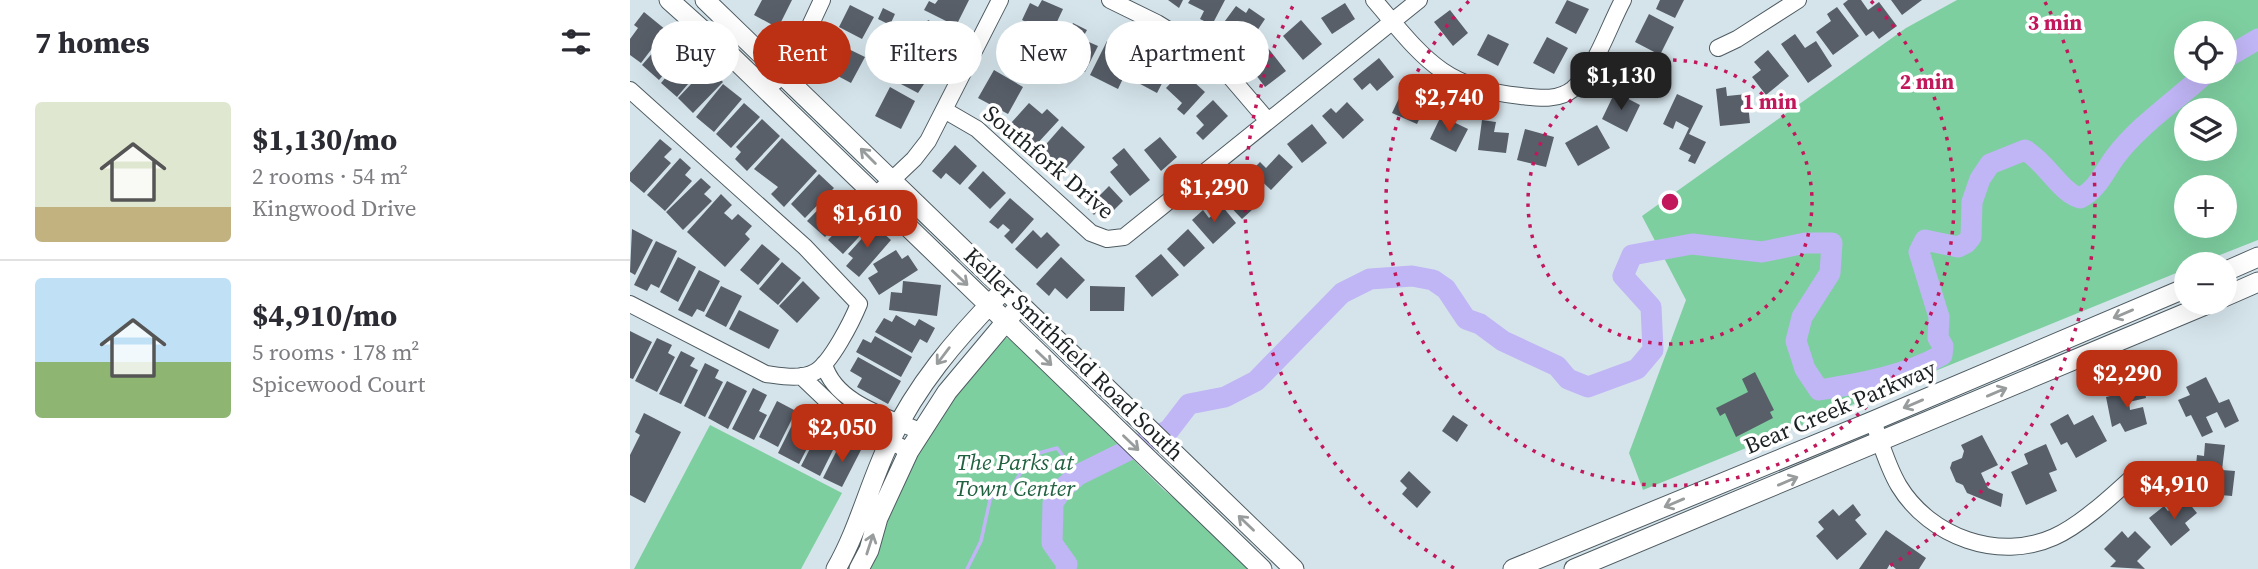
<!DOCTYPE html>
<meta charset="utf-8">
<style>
:root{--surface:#fff;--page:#f2f2f3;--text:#2b2b33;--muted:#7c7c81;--line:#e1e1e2;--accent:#bc3113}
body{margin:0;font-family:"Source Serif 4",serif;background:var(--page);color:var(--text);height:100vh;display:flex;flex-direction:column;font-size:26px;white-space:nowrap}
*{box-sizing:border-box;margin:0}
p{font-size:23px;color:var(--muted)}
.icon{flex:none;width:38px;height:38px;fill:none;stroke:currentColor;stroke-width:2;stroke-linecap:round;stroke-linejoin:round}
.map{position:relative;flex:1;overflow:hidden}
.details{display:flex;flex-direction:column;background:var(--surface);width:630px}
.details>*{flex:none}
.top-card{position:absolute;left:21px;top:21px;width:665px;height:63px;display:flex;gap:14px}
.buttons{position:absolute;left:1544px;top:21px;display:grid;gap:14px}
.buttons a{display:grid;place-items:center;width:63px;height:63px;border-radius:50%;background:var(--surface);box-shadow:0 7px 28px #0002;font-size:35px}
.price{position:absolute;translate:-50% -60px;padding:0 16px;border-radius:14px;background:var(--accent);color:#fff;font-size:23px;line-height:46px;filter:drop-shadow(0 2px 4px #0008)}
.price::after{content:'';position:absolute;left:50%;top:42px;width:21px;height:16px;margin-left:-10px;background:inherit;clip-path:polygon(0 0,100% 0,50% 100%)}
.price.active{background:#222;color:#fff}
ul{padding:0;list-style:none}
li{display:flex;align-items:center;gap:21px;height:175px;padding:0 35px}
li+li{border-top:2px solid var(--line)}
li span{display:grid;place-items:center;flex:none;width:196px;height:140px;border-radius:7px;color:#555}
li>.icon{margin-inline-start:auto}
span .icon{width:84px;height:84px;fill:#fffc;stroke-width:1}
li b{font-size:30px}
h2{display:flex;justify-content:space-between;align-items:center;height:84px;padding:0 35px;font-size:30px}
.tag{padding:0 24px;border-radius:32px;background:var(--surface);box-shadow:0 7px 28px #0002;font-size:24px;line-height:63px}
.tag.active{background:var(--accent);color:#fff}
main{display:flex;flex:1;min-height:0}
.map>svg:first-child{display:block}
</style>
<main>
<section class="details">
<h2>7 homes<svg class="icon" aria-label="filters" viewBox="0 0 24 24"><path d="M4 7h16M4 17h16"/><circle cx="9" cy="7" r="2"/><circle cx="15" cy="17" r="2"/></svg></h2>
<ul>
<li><span style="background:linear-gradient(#dfe7d0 75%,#c2b280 0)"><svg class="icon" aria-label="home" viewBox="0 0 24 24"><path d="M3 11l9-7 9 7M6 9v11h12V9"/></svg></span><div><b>$1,130/mo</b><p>2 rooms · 54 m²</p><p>Kingwood Drive</p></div></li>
<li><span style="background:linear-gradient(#bfe0f5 60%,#8fb573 0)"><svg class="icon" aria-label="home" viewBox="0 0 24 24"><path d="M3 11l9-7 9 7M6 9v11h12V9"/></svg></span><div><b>$4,910/mo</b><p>5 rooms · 178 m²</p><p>Spicewood Court</p></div></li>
</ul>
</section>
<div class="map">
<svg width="1628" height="569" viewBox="0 0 1628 569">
<rect width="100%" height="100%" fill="#d5e4eb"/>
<path fill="#7ecfa0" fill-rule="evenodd" d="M1327,0H1628V240L1567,264H1556V269L1013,490L999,453L1056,300L1012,216L1276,28ZM1556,33H1594V72H1556ZM1556,110H1594V149H1556ZM1556,187H1594V226H1556Z
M372,335L387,344L534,490L631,569H240C249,551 249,530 258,512C290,443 325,394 372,335Z
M80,425L212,493L171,569H4Z"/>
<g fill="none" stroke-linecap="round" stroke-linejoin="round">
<path stroke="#c0b5f5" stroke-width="3.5" d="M337,569L351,541L360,500L366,492L381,488L402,455L427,448L448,475"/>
<path stroke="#c0b5f5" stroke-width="21" d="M1594,59L1628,39
M436,569L437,564L422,543L423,503L433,488L448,475L539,430L559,404L595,397L626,381L712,293L740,279L782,276L803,280L816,289L836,319L850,324L873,341L927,366L938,379L958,387L1007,369L1023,350L1021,307L993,276L1002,255L1062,244L1132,252L1175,243H1202L1200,273L1172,317L1166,341L1175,369L1189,390C1232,383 1274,376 1312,355L1313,346L1308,338L1309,317L1289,252L1295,240L1328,247L1336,243L1341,237L1342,202L1350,179L1360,164L1395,150C1417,163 1430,192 1450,198C1467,190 1474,172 1485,157C1510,124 1547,100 1577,72"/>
</g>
<path fill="#585f69" d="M132,0H162L148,28L124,15Z
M308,0H339L326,26L294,10L299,1L305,4Z
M412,0L433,9L425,26L417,22L412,30L392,20L400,3L408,7Z
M538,0H553L549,8Z
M560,0H595L582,25L570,19L574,11L558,3Z
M937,0L959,9L946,34L925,23Z
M1030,0H1054L1045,18L1026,9Z
M1218,0H1231L1238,10L1249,2L1267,26L1249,39L1243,31L1236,36L1213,4Z
M1261,0H1292L1272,15Z
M715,3L725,19L702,34L691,18Z
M220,5L244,17L232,39L209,27Z
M606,6L616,13L619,8L635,19L619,43L592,25Z
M1207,7L1229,36L1203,55L1186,32L1201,21L1197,14Z
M253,8L265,14L260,25L248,19Z
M820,10L838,33L823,46L804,22Z
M14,12L36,30L11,63L0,55V39L8,28L4,25Z
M1019,14L1044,27L1030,55L1005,42Z
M298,20L323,33L316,47L309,44L303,56L278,43L283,33L289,37Z
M671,20L692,44L673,60L653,36Z
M443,23L457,30L452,39L468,46L455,72L426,57Z
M385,29L406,40L402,48L410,52L400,71L374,58Z
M39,34L56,48L29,80L12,65Z
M858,34L879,44L868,66L847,55Z
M1165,34L1175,48L1186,41L1202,66L1178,83L1151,44Z
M917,37L938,48L924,74L903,63Z
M202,41L235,57L221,83L189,66Z
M477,41L488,46L482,58L499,66L488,89L460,75Z
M638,48L656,71L635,87L617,63Z
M59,50L75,64L47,97L31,83Z
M275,50L306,66L288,93L267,82L275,67L268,63Z
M1138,50L1159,76L1136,95L1122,77L1131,70L1124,62Z
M1001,52L1024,64L1010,92L986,80Z
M749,58L764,77L747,91L740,83L732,90L723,79Z
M508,60L526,69L530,60L541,66L527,93L499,78Z
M77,67L93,82L63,113L48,98Z
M364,70L393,87L378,114L348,98Z
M552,71L575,92L554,115L547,109L552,103L536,88Z
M93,84L112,99L84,132L66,117Z
M260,87L285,101L271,129L245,116Z
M1096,87L1097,96L1117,94L1120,123L1090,126L1086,89Z
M985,92L1010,105L997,132L972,119Z
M1047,94L1073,106L1059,134L1076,142L1065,164L1058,161L1061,155L1049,149L1059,128L1046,121L1043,129L1033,124Z
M770,96L795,107L787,124L762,113Z
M583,100L598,116L573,140L566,133L574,125L566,116Z
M717,102L734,120L713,139L692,116L701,108L706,113Z
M114,103L130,117L101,148L86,134Z
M399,103L412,114L417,109L429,120L405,146L381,123Z
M811,116L838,129L826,152L800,139Z
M132,119L150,136L117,171L105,159L111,152L106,147Z
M852,120L866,122L864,132L879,133L876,153L848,150Z
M682,124L697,143L672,163L657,144Z
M967,125L980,148L948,166L935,143Z
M432,126L455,147L434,171L411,150Z
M895,129L924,137L916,167L887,160Z
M530,137L547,157L531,171L514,150Z
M152,138L187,171L154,207L141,194L148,187L124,169Z
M30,139L42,149L34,157L41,163L14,193L0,181V173Z
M325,145L347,166L330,185L316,173L311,179L302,171Z
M494,148L520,180L500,196L480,172L488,165L482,158Z
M649,154L663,167L641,190L621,171L630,162L636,168Z
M50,158L61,168L55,175L62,181L35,211L17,195Z
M353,171L376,193L360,209L338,188Z
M189,174L204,188L175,218L161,204Z
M614,176L628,190L616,202L623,209L612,219L591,197Z
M71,178L81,187L74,194L82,201L53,230L36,212Z
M453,182L468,197L479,186L493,201L477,217L469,209L464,215L442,192Z
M207,190L224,207L195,237L177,221Z
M91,194L102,205L94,213L102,220L108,214L122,226L115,234L120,239L95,267L57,232Z
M380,198L404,219L382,244L374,236L380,230L373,224L368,229L359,222Z
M592,206L606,223L583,244L562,220L573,210L579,218Z
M227,209L242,223L213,254L198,240Z
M244,225L261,240L229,277L216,266L223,258L218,254Z
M2,229L23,240L5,275L0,272Z
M558,229L575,248L554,267L537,249Z
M403,230L411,238L417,232L430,245L407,269L385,249Z
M26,241L47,251L29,288L21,284L17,291L4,285Z
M132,244L150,259L128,285L110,270Z
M266,250L272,259L278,255L288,270L249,295L238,278L248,272L243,264Z
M531,254L549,275L522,297L505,276Z
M48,257L66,267L48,302L30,292Z
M431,257L455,280L437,299L425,288L419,296L406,284Z
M152,262L171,278L148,305L129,289Z
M69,270L90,281L74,312L67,309L62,317L48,310Z
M173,281L190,298L167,323L149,306Z
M273,281L311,285L307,316L259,310L261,292L272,293Z
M91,286L112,296L96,327L75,316Z
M460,286L495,287L494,311H460Z
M109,310L149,330L139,349L99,329Z
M266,315L285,326L289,319L305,328L297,343L290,339L282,353L245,332L254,318L262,322Z
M0,331L22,342L3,379L0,378Z
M245,336L282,357L271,377L226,352L233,339L241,343Z
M27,338L42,345L38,353L45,357L27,392L5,381Z
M51,351L65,358L60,366L68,370L51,404L29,394Z
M228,357L271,381L258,404L227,387L232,378L220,371Z
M75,363L89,370L85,378L93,382L75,417L54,406Z
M1125,372L1144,410L1140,412L1143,418L1106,437L1095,413L1090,416L1086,408L1118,392L1112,379Z
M1576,377L1589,403L1599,399L1609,421L1595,428L1587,412L1576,417L1583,432L1572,437L1561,415L1556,417L1548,400L1560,395L1556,387Z
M97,381L117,391L98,429L78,418Z
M123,388L137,395L129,411L137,415L124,440L102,429Z
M1514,388L1516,398L1499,402L1500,410L1513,407L1517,424L1495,432L1490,423L1482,427L1476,397Z
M147,401L166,411L148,447L129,437Z
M171,407L184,414L180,423L188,427L169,464L148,453Z
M14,413L51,432L15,503L0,495V455L10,435L5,432Z
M1438,414L1444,425L1463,415L1477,441L1446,458L1437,442L1431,445L1420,424Z
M823,415L838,425L827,442L812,431Z
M190,429L209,438L190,476L171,466Z
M1352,435L1368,465L1351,473L1358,488L1373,494L1371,507L1337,493L1333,485L1326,482L1320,468L1322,462L1332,458L1334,451L1331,445Z
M212,440L231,450L212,487L193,478Z
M1575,443L1595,445L1592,470L1605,471L1602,496L1579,494V487L1564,485L1567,455L1574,456Z
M1416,444L1427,470L1419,473L1427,491L1396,505L1381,472L1398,464L1394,454Z
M779,471L801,492L787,508L772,494L777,488L770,481Z
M1554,497L1567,513L1555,523L1560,530L1541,546L1519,518L1534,506L1538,511Z
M1223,504L1231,515L1225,520L1237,534L1207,560L1186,536L1194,529L1188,522L1203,509L1209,516Z
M1256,530L1296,558L1289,569H1266L1260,564L1257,569H1229Z
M1492,531L1498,538L1505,531L1521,547L1507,561L1515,569L1480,567L1486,561L1474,549Z"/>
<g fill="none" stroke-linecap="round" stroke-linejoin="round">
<g stroke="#4e5b61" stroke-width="18">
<path id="minor" d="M480,0L527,23L584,58L638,121
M744,0C793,57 812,88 891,96C909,98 928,101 943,89C966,68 978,28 993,0
M1088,48L1107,39L1168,0
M145,82L165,58L192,0
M0,90L175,247L229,304C222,321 201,363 185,372C171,380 151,376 136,374L0,304
M316,111L347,129L461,233L477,239L494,237L789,0
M244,197L284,159L298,141L370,0
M194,364C205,404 258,417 292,432
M171,376L215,418L279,451
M1243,421C1251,443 1257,466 1269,486C1300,537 1369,562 1424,537C1451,525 1483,495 1505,475"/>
</g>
<g stroke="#4e5b61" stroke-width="21">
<path id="major" d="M39,0L96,51L632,569
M75,0L664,569
M1594,272L1628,257
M1594,297L1628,282
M206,569C229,529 240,482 260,441C287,385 325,340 368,296
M229,569L239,550L248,518L279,451L317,392L384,312
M883,569L1243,421L1556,288
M944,569L1580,303"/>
</g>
<use href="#minor" stroke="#fff" stroke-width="16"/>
<use href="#major" stroke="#fff" stroke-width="19"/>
</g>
<defs><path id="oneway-shaft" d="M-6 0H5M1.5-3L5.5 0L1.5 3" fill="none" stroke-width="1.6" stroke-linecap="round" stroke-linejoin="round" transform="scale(1.75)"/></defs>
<g stroke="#999c9c">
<use href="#oneway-shaft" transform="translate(238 156) rotate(-135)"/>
<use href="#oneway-shaft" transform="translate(330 278) rotate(43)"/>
<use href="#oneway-shaft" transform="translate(1493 314) rotate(157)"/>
<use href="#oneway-shaft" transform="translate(313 356) rotate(127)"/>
<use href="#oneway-shaft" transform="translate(414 358) rotate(44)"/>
<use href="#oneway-shaft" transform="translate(1367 392) rotate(-23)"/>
<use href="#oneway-shaft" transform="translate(1283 404) rotate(157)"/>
<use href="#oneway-shaft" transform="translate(501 443) rotate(44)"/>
<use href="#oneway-shaft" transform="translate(1158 481) rotate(-23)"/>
<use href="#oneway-shaft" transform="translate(1044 503) rotate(157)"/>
<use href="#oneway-shaft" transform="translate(616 523) rotate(-136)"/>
<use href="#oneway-shaft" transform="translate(240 544) rotate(-72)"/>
</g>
<g fill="none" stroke="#c2185b" stroke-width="3.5" stroke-dasharray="3.5 7">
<circle cx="1040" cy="202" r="142"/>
<path d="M1241 1A284 284 0 1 1 839 1"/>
<path d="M824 568A425 425 0 0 1 665 2M1415 2A425 425 0 0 1 1256 568"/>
</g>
<g text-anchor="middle" stroke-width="7" stroke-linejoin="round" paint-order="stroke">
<g font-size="23" fill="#1c2224" stroke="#fff">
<text transform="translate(419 162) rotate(40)" y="8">Southfork Drive</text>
<text transform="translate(444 354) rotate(44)" y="8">Keller Smithfield Road South</text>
<text transform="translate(1210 407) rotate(-23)" y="8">Bear Creek Parkway</text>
</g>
<g font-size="23" font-style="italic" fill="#206140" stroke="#fff">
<text x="385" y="470">The Parks at<tspan x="385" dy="26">Town Center</tspan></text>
</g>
</g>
<circle cx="1040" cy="202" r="10" fill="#c2185b" stroke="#fff" stroke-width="3.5"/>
<g font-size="21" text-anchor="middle" font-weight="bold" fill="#c2185b" stroke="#fff" stroke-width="7" stroke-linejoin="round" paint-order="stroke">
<text x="1425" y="30">3 min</text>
<text x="1297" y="89">2 min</text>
<text x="1140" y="109">1 min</text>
</g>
</svg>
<div class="buttons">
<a><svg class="icon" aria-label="locate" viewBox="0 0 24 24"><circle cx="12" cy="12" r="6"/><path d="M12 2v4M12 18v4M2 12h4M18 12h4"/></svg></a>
<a><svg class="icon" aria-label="layers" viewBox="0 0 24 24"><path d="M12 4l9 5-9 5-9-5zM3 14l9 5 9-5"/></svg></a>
<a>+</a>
<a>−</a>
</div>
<b class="price active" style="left:991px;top:112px">$1,130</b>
<b class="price" style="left:819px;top:134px">$2,740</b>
<b class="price" style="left:584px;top:224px">$1,290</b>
<b class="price" style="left:237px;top:250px">$1,610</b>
<b class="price" style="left:1497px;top:410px">$2,290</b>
<b class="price" style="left:212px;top:464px">$2,050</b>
<b class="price" style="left:1544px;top:521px">$4,910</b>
<div class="top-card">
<a class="tag">Buy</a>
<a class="tag active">Rent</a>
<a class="tag">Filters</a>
<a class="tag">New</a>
<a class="tag">Apartment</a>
</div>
</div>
</main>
